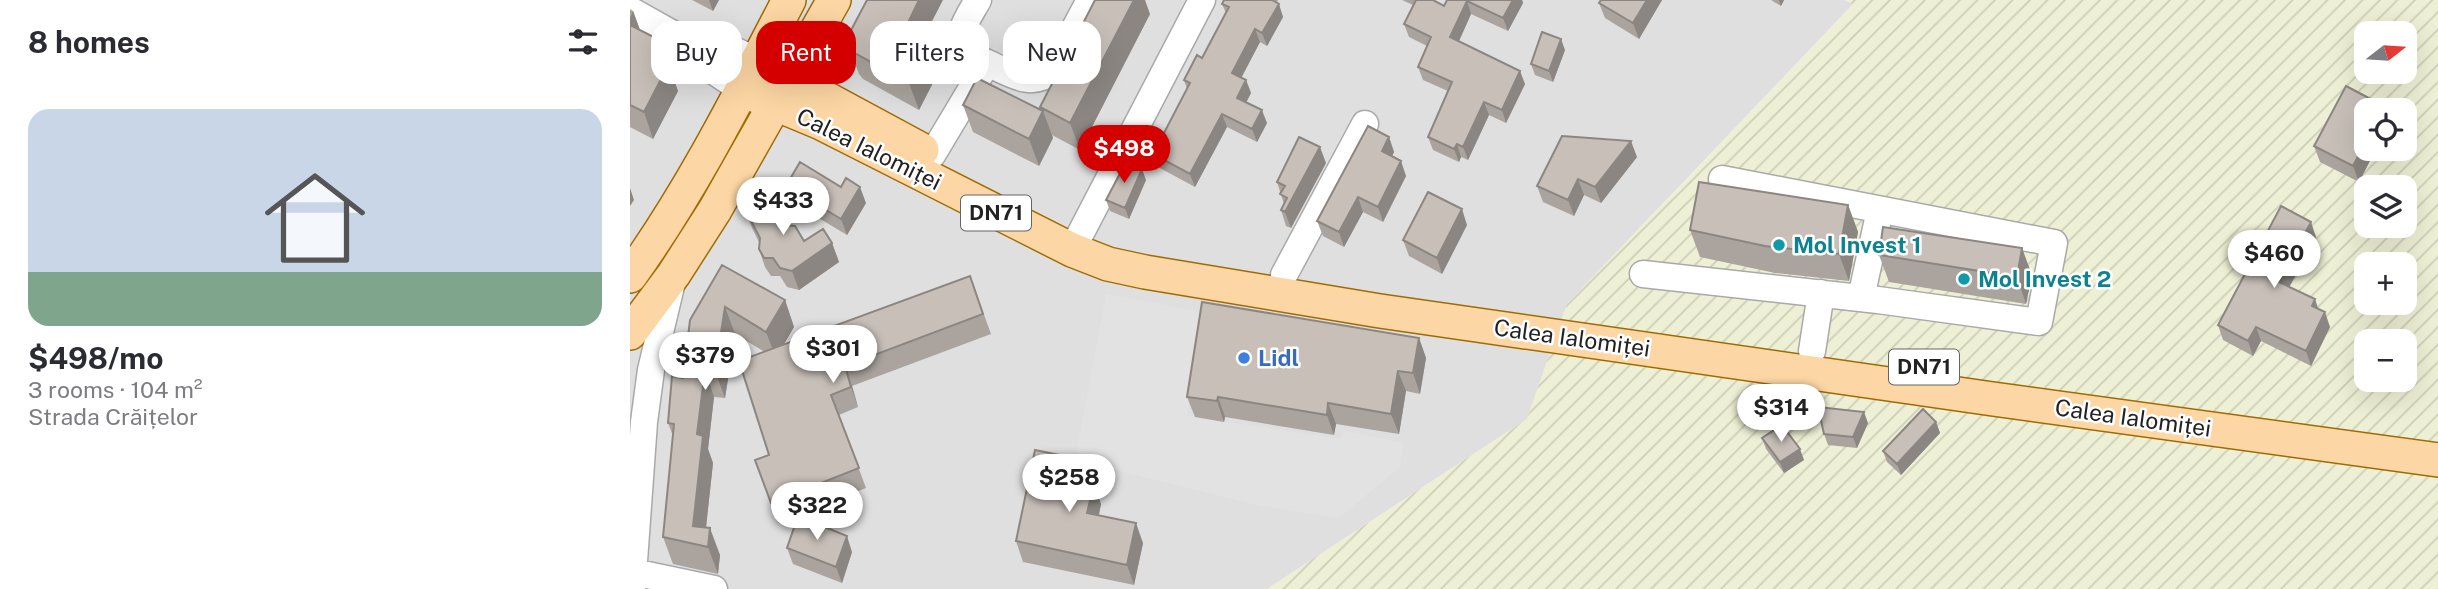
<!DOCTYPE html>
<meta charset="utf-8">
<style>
:root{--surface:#fff;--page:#f7f7f7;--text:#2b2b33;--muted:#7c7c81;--line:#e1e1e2;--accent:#d40000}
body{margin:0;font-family:"Public Sans",sans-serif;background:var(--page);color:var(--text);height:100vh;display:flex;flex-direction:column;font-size:26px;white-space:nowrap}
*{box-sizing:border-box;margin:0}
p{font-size:23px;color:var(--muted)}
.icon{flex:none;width:38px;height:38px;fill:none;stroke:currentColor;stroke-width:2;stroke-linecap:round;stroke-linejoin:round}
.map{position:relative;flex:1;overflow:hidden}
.side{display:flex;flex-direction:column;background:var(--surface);width:630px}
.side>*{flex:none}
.top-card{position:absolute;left:21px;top:21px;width:665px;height:63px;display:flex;gap:14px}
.needle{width:46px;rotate:73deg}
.buttons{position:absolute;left:1724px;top:21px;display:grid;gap:14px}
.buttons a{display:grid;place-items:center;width:63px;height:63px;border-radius:14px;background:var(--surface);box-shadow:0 7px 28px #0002;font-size:35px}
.price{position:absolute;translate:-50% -60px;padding:0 16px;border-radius:24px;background:#fff;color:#222;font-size:23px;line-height:46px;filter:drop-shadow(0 2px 4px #0008)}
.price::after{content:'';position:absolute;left:50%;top:42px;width:21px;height:16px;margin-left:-10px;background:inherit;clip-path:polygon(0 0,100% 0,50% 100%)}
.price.on{background:var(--accent);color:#fff}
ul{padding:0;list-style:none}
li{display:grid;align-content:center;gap:14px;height:371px;padding:0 28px}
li+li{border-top:2px solid var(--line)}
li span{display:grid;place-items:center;height:217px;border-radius:21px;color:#555}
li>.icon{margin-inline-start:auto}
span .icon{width:126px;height:126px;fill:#fffc;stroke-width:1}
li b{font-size:30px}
h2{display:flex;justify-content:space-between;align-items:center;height:84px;padding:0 28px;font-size:30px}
.pill{padding:0 24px;border-radius:21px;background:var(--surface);box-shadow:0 7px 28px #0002;font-size:24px;line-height:63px}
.pill.on{background:var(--accent);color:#fff}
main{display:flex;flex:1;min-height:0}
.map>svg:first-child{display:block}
</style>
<main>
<section class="side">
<h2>8 homes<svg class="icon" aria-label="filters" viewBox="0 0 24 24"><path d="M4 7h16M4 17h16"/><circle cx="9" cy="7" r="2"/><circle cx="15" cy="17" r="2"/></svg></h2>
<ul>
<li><span style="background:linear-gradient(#c9d6e8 75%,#7fa58c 0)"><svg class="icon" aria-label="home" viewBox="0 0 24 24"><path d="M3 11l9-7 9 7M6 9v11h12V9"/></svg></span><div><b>$498/mo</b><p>3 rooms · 104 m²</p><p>Strada Crăițelor</p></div></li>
</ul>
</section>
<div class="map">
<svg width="1808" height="589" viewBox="0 0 1808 589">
<defs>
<pattern id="farmland-furrows" width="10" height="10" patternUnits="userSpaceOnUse" patternTransform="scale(1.75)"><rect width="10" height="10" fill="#eef0d5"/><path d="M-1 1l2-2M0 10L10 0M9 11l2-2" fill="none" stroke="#ccceb7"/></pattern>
</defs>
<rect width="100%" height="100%" fill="#f2efe9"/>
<path fill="#e0dfdf" d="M0,0H1215L1223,4L937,304L897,419L637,589H0Z"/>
<path fill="url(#farmland-furrows)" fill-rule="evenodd" d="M1215,0H1808V589H637L897,419L937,304L1223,5ZM1736,33H1774V72H1736ZM1736,110H1774V149H1736ZM1736,187H1774V226H1736ZM1736,264H1774V303H1736ZM1736,341H1774V380H1736Z"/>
<path fill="#e2e2e2" d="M476,294L573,312L557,416L710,439L714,431L773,443L770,467L709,518L631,506L445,460Z"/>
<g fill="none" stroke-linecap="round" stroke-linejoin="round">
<g stroke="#a9a9a9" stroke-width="29">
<path id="minor" d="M348,0C341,13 321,39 337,52C342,57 351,60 357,63
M0,10L66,47L85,72L112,90
M66,47L106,51L127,61
M302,155L357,63C380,73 401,89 422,71L460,0
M442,250L572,0
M1013,274L1248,300L1409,322L1424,243L1092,179
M654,275L735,124
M1231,298L1250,210
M1182,351L1191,293
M3,572L84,589
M2,589L14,422L21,370L42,282"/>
</g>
<g stroke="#a06b00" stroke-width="36">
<path id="major" d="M127,61L292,150
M112,90L191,123L442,250L478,264L515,272L750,311L1363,399L1808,460
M0,276C62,190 110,94 159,0
M0,333L44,274L85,210L204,0"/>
</g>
<use href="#minor" stroke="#fff" stroke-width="26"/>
<use href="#major" stroke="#fcd6a4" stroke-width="33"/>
</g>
<path fill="#aba49e" d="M62,0H89L83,11Z
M594,0H648L647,3L653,17L637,46L630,42L611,78L616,80L621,93L616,102L637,123L627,142L597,127L565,187L528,167L523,154L557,89L554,80L572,58L596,13L592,4Z
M772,0H803L814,6L817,0H892L893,3L878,31L841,14L829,41L895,84L876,123L859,115L838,160L831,157L829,162L803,150L798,137L818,91L793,80L788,67L797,46L779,37L774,24L783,5Z
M971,0H1032L1009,39L975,18L969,3Z
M1141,0H1154L1151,6Z
M0,9L3,11L10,30L49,72L44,80L48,91L23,139L0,127Z
M520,14L450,150L422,135L423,138L409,166L343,132L333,105L411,110L410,107Z
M292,41L299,44L309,71L289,110L233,79L229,74L219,47Z
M935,50L923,82L905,75L901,64Z
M1716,86L1754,106L1755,110H1736V149H1746L1729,182L1690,162L1684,146Z
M759,137L764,152L762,156L776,176L753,222L733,212L714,247L693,236L687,221Z
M1007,157L971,203L954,195L944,216L913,202L907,186Z
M696,163L661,228L656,226L651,210L654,204L647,182Z
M516,180L499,219L480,211L476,200Z
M156,186L236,203L217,235L162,202Z
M1218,205L1228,232L1219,281L1145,273L1070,257L1060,230Z
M115,209L155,225L174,241L202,243L209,262L169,290L157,287L150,276H141L135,267L129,249V242L122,228Z
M837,225L812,274L779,256L773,240Z
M1686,237L1659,287L1688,309L1700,327L1681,366L1631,341L1623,356L1593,340L1588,325Z
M1249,255L1402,275L1396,304L1259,282Z
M92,265L155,300L164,327L154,344L340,276L361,334L222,386L228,407L209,415L236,488L148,523L125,460L139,455L135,352L105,334L95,398L84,397L78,449L83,463L76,527L90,555L88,574L43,564L33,537L43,436L38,423Z
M789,338L796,358L790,394L776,391L769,434L706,424L704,435L595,417L594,422L565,417L557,397Z
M1306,422L1310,433L1271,475L1257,462L1253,451Z
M1238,423L1227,448L1198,445L1194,434Z
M1132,438L1174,460L1154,473L1136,449Z
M457,480L456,482L471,504L469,515L513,543L504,585L393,562L386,541Z
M157,548L222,552L212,583L163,564Z"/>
<path fill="#8b8681" d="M79,0H89L83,11Z
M289,0H313L283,58L274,31Z
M504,0H515L520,14L450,150L440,123Z
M883,0H892L893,3L878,31L873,18Z
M1017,0H1032L1009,39L1003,23Z
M1149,0H1154L1151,6Z
M837,1L841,14L825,50L820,37Z
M649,4L653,17L637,46L632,33Z
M3,11L13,38L0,31V18Z
M625,29L630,42L607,86L602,73Z
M931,39L935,50L923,82L919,71Z
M299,44L309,71L289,110L279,83Z
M39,45L49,72L44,80L48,91L23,139L14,112L31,60Z
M890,71L895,84L876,123L872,110Z
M616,80L621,93L612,111L607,98Z
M854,102L859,115L838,160L833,147Z
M632,110L637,123L627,142L622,129Z
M413,111L423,138L409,166L399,139Z
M592,114L597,127L565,187L560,174Z
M759,137L764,152L757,166L752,151Z
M1001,141L1007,157L971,203L965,187Z
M1736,141V149H1746L1729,182L1723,166Z
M827,144L831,157L829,162L824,149Z
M690,147L696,163L661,228L655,212Z
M771,161L776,176L753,222L748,207Z
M512,169L516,180L499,219L495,208Z
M948,179L954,195L944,216L938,200Z
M230,187L236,203L217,235L211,219Z
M0,188L4,200L0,206Z
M728,197L733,212L714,247L709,232Z
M1218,205L1228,232L1219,281L1209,254Z
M832,209L837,225L812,274L807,258Z
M1681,222L1686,237L1654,297L1649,282Z
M202,243L209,262L169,290L162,271Z
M1392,248L1402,275L1396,304L1387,277Z
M1685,299L1690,314L1682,306Z
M155,300L164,327L146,358L136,332Z
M95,307L105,334L95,398L85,371Z
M1695,312L1700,327L1681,366L1676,351Z
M1626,327L1631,341L1623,356L1618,341Z
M789,338L796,358L790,394L783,373Z
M215,366L222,386L228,407L221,387Z
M75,370L84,397L78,449L83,463L74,546L63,526L67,434Z
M768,371L776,391L769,434L761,414Z
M588,397L595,417L594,422L587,401Z
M698,403L706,424L704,435L697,415Z
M1234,412L1238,423L1227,448L1223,437Z
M1306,422L1310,433L1271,475L1267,464Z
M1170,449L1174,460L1154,473L1150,462Z
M449,459L457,480L452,500L445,480Z
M464,484L471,504L465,533L457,513Z
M506,523L513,543L504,585L497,565Z
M80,528L90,555L88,574L78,547Z
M217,536L222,552L212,583L206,567Z"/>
<path fill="#c7bfb8" stroke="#8b8681" stroke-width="2" d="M237,0H289L274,31L299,44L279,83L223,52L219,47V34Z
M465,0H504L440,123L410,107Z
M594,0H642L649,4L632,33L625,29L602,73L616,80L607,98L632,110L622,129L592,114L560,174L523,154L560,83L554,80L567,55L572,58L599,7L592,4Z
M786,0H803L814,6L817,0H883L873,18L837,1L820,37L890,71L872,110L854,102L833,147L827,144L824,149L798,137L822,82L788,67L801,37L774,24Z
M971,0H1017L1003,23L969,3Z
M0,25L39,45L31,60L39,64L14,112L0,105Z
M912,32L931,39L919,71L901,64Z
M347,78L413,111L399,139L333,105Z
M1716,86L1754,106L1752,110H1736V141L1723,166L1684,146Z
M738,126L759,137L752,151L771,161L748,207L728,197L709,232L687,221Z
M932,136L1001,141L965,187L948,179L938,200L907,186Z
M669,137L690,147L655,212L651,210L657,198L650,194L655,186L647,182Z
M170,162L211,187L216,178L230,187L211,219L156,186Z
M496,162L512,169L495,208L476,200Z
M1069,182L1218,205L1209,254L1135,246L1060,230Z
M798,192L832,209L807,258L773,240Z
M141,197L155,225L165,226L174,241L193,229L202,243L162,271L150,268L143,258H134L129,249L130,238L115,209Z
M1651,206L1681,222L1649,282L1685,299L1682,306L1695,312L1676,351L1626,327L1618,341L1588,325Z
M1253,227L1392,248L1387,277L1249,255Z
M92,265L155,300L136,332L95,307L85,371L75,370L67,434L73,436L63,526L80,528L78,547L33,537L44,424L38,423L42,376L53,378L60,320Z
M340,276L353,314L215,366L221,387L201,395L229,468L141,503L125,460L139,455L109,361Z
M572,302L789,338L783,373L768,371L761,414L698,403L697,415L588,397L587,401L557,397Z
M1188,407L1234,412L1223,437L1194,434Z
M1293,409L1306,422L1267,464L1253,451Z
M1152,425L1170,449L1150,462L1132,438Z
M405,450L449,459L445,480L464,484L457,513L506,523L497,565L386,541Z
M168,516L217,536L206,567L157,548Z"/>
<g fill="#0f9aa8" stroke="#fff" stroke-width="2.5">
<circle cx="1149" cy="245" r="7"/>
<circle cx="1334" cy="279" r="7"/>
</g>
<circle fill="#3f7fe0" stroke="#fff" stroke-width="2.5" cx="614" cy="358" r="7"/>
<g text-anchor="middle" stroke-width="5" stroke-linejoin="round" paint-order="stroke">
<g fill="#fff" stroke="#646464" stroke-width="2">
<rect x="331" y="195.5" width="70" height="35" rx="5"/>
<rect x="1259" y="349.5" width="70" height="35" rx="5"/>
</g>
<g font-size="21" font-weight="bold" fill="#222">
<text x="366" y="220">DN71</text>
<text x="1294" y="374">DN71</text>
</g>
<g font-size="23" fill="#222" stroke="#fff">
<text transform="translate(239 149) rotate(26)" y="8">Calea Ialomiței</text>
<text transform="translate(942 338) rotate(8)" y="8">Calea Ialomiței</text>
<text transform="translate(1503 418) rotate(8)" y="8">Calea Ialomiței</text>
</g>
<g font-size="23" font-weight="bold" fill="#0d838f" stroke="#fff" text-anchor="start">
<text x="1163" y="253">Mol Invest 1</text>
<text x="1348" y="287">Mol Invest 2</text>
</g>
<g font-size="23" font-weight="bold" fill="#366cbe" stroke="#fff" text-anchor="start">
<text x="628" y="366">Lidl</text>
</g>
</g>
</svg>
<div class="buttons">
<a><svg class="needle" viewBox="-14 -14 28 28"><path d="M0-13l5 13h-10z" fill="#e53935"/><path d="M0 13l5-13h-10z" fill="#7c7c81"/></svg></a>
<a><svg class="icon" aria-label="locate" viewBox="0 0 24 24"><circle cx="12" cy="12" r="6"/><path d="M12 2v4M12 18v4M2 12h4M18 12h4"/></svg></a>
<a><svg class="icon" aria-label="layers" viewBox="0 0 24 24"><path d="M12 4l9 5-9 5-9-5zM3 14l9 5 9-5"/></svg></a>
<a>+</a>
<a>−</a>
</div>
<b class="price on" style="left:494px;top:185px">$498</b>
<b class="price" style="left:153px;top:237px">$433</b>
<b class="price" style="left:1644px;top:290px">$460</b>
<b class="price" style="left:203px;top:385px">$301</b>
<b class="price" style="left:75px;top:392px">$379</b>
<b class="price" style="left:1151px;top:444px">$314</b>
<b class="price" style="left:439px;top:514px">$258</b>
<b class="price" style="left:187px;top:542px">$322</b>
<div class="top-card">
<a class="pill">Buy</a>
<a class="pill on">Rent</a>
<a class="pill">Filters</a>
<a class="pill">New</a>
</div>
</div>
</main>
